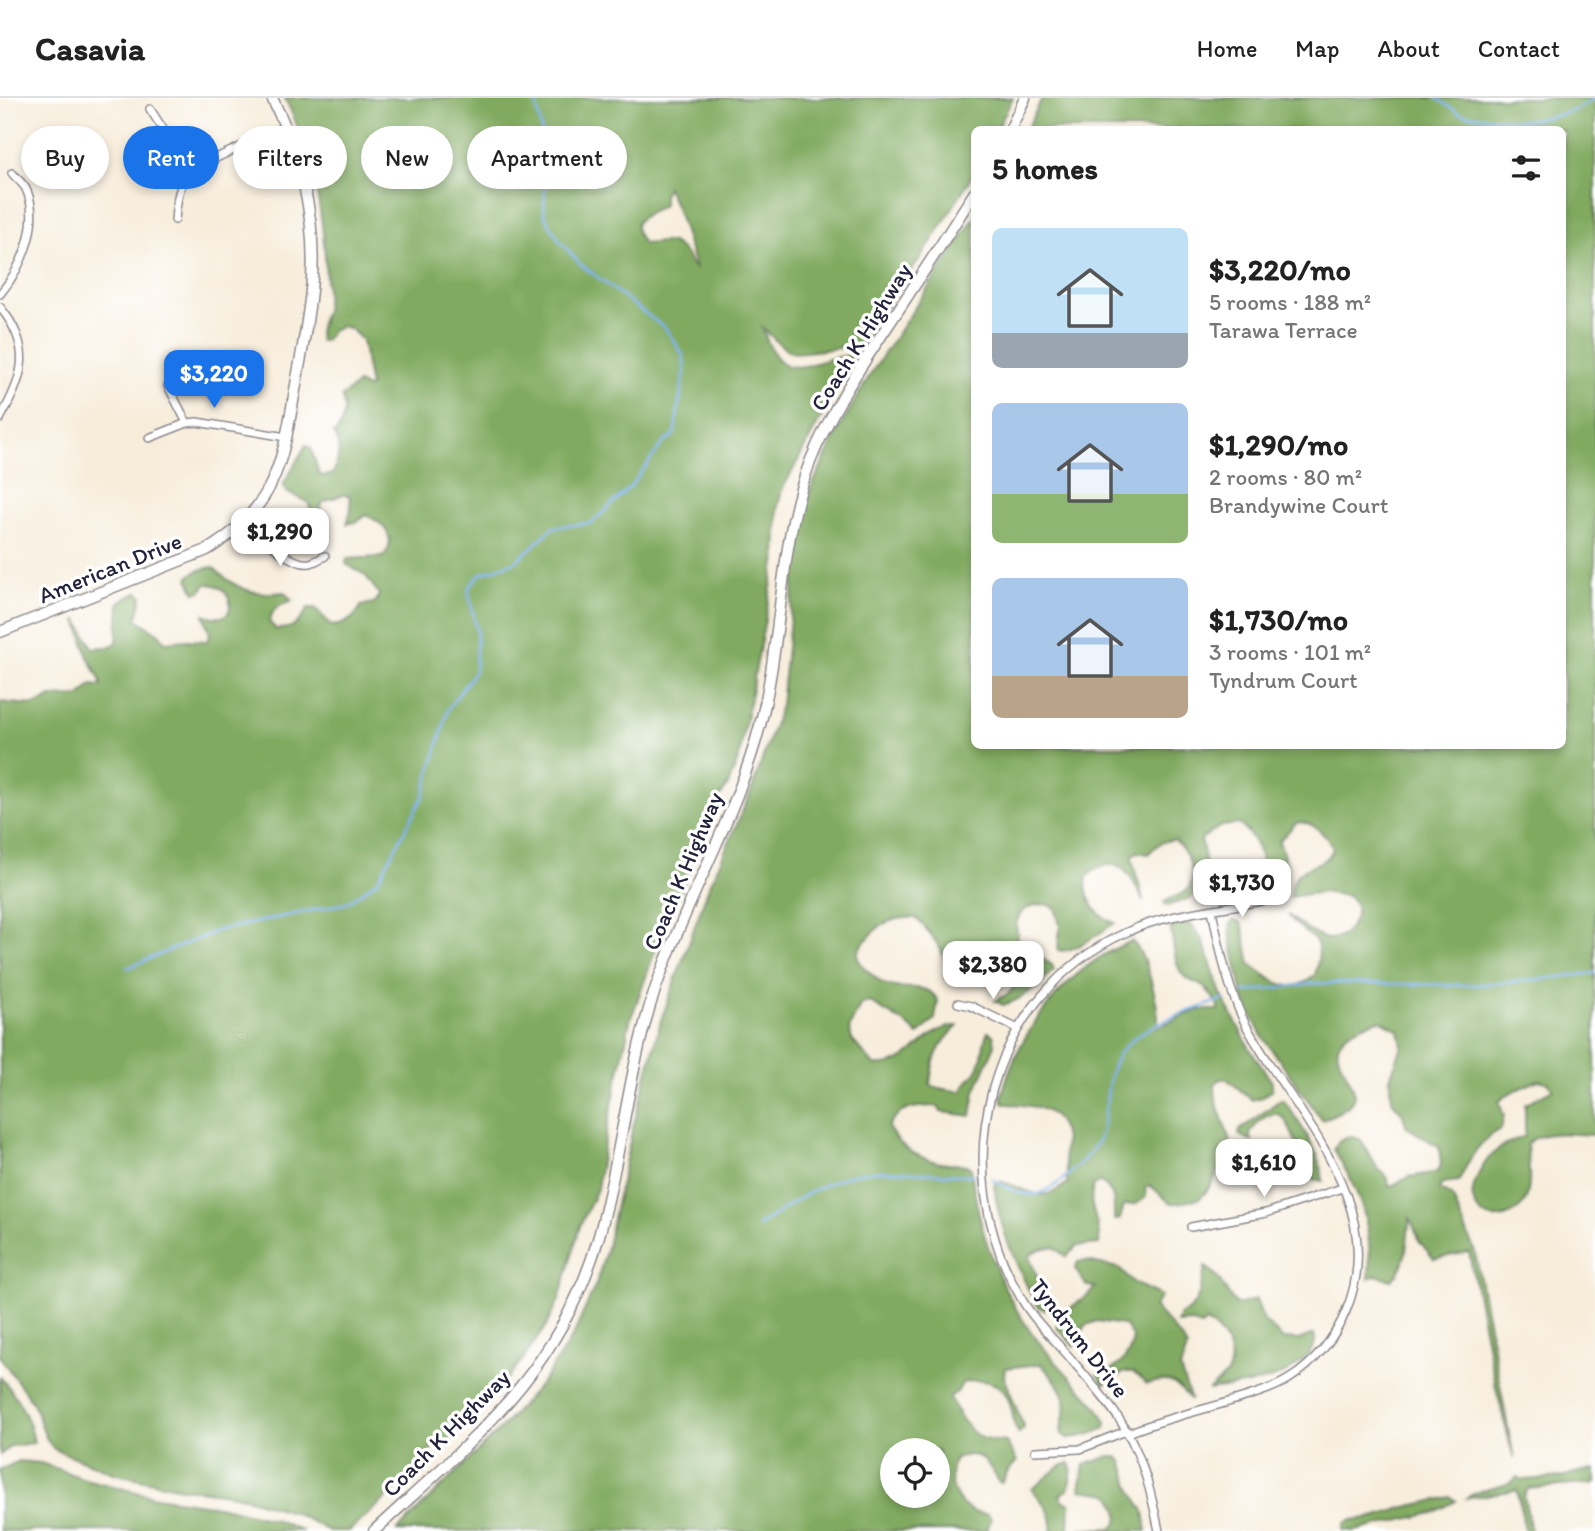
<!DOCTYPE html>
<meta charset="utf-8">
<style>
:root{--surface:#fff;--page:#f6f6f6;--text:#222;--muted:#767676;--line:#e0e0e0;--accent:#1a73e8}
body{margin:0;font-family:Itim,sans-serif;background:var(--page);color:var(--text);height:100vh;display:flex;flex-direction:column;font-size:26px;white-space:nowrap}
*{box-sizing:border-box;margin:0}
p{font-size:23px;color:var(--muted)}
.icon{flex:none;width:38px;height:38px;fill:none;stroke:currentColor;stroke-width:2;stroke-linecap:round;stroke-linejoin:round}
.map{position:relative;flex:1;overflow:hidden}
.sheet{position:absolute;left:971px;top:28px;width:595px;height:623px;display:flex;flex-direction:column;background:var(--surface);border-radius:10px;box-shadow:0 4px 10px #0003}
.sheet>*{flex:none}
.guide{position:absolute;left:21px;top:28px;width:665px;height:63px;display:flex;gap:14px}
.buttons{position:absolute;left:880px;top:1340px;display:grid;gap:14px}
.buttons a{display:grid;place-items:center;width:70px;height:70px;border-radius:50%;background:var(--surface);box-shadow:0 4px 10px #0003;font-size:35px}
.price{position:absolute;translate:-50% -60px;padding:0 16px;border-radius:14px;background:#fff;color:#222;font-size:23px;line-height:46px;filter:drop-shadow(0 2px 4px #0008)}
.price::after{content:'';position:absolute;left:50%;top:42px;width:21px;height:16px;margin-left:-10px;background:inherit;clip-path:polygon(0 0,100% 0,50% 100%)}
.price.current{background:var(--accent);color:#fff}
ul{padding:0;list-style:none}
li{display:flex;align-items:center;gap:21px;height:175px;padding:0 21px}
li span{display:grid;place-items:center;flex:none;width:196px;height:140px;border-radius:10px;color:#555}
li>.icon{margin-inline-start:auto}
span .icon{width:84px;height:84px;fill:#fffc;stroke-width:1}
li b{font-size:30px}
h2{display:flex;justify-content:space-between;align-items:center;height:84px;padding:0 21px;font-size:30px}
.pill{padding:0 24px;border-radius:32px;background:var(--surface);box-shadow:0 4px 10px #0003;font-size:24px;line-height:63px}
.pill.current{background:var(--accent);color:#fff}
header{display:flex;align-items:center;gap:42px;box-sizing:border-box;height:98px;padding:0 35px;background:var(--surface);border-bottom:2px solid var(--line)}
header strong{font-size:33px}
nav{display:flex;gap:38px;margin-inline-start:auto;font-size:24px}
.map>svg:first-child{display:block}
</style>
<header>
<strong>Casavia</strong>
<nav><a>Home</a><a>Map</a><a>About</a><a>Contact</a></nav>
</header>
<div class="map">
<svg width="1595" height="1433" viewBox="0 0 1595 1433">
<rect width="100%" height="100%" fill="#fff"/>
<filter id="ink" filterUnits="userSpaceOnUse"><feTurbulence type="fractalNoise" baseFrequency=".0143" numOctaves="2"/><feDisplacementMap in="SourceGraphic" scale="14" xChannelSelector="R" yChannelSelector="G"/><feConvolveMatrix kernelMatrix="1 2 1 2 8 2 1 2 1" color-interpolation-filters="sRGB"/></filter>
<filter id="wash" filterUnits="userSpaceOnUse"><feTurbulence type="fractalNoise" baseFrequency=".00686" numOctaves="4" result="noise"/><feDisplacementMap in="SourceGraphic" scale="28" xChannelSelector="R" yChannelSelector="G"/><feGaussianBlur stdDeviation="1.57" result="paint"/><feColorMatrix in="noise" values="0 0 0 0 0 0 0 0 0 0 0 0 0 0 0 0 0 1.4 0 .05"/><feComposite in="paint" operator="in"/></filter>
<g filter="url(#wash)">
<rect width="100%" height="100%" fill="#f7eddb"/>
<path fill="#81aa61" stroke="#52664e" stroke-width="2" fill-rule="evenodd" d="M285,0H1013L997,31L975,32V73L934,140L859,248C845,248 799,257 792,254C780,250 770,236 762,229C783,293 804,262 851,257L852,262L782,392L778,407L776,460L770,495L739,659L728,687L715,706L681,793L672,810L666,813V823L630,923L604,1045L597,1091L580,1128L559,1202L546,1228L524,1260L498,1292L447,1343L432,1348L427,1364L349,1433H329L295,1415L236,1397L176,1389L113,1375L54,1351L47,1342L33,1305L0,1259V604L34,607L52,599L80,598L91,587L101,588L100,581L88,559L77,521L93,550L108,549L117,545L119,504L138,494L142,498L137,521L159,536L165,544L187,542L207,543L210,537L204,516C241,532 236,485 206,486L201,493L195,495L188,480C194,472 203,471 213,469C235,491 253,498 284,494L292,502C279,509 272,508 270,525L276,531C294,531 299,526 308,510H315L332,528C346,527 355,520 361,508L376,504L379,496L365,477L346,466L347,461L383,459C399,441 384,425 366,417L358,423L347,426L351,411L350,398L344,396L323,404L314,425L308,404L288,395L283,387L306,347L311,350L319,376L325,378L333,376C338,363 342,348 334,336C343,328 347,310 341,299L359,285L366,290L370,289L362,242L351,231L342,228L332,233L325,242L320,243C316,232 325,218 326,206C327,199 326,192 326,184C325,121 313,57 285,0ZM667,89L677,112L696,171C691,167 690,162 686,157C672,138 663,145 644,146C624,122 645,118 663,107V97Z
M1042,0H1595V1037C1575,1037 1542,1030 1527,1046C1528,1063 1532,1084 1526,1101C1524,1107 1517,1113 1511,1116C1496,1124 1477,1121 1473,1101C1470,1086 1485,1062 1496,1053C1504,1046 1515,1042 1525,1038V1006L1553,991L1547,984L1538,982C1525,989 1508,993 1499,1004L1504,1018L1501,1031C1479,1042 1469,1061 1459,1083L1442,1085L1439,1091L1452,1098L1475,1154L1514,1361L1495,1286L1469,1154L1434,1161L1420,1144L1410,1120C1406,1143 1409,1165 1392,1182L1376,1177L1369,1180C1373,1124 1361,1098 1334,1051L1338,1044L1350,1038L1360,1041L1378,1071L1386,1077L1389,1089L1409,1079L1438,1074L1441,1066L1439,1049L1407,1029L1402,1015L1393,1004L1390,991V980L1402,948L1399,932L1380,922C1292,945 1372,982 1350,1006C1344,1013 1330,1018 1322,1022L1262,938L1244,903L1231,842L1230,826L1233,822L1241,825L1243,829L1250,866C1271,882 1290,900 1315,877C1327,834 1308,844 1288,817C1307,831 1331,856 1350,829C1355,822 1357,817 1356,808L1348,798L1323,794L1290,799C1291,760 1326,774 1333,750C1325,736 1313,722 1296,725L1279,743L1287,768L1283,780L1265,783L1230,802C1237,791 1249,790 1256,781C1270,763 1253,737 1239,726L1221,728L1201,741C1210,787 1215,793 1167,808L1164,804C1170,800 1182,797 1185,794C1202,780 1186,753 1175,742C1163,741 1156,748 1148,756L1137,754L1132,758C1133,774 1142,787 1143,803C1131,777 1119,751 1087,778C1083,798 1096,819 1115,825C1102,833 1072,857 1058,852L1060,827L1055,810C1043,802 1021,808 1017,823C1015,831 1018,839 1020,846L1052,867L1054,872C1039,886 1023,902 1003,907L995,903C999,900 1007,897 1010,894C1021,882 1014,858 1008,845C978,842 976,872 946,880C950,858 931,835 916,820C904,819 895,820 884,826C877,829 874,834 868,840C853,855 854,861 870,875C874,878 878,883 883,885C902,896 924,881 938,902L935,921L918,937C906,922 885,916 871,904L861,906L849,930L852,942L874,967C913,971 924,927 958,928C938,947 932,960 930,987C940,992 950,991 961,994C965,984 972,981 977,972C985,959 981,946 988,934L993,937L995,947L975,993L971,1018L941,1014L938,1008C917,1008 898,1009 888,1029C900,1052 924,1063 949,1066C958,1067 964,1064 971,1070C978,1129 996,1185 1031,1234C1051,1261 1076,1285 1098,1310L1106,1324L1105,1330C1094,1336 1080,1339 1067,1340L1062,1336C1060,1327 1063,1323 1065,1314C1069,1294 1053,1280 1041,1266L1005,1270L1004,1278L1024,1330L1019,1335C1012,1327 1014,1318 1011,1309C1005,1284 984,1279 962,1285L958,1293L950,1299C953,1310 971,1337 982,1340C989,1343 998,1343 1006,1344L1017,1363L1008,1373L1002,1385L999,1384C987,1363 979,1349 954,1362C945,1388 959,1416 988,1416L991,1421L987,1433H397L506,1325L544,1282L574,1236L596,1186L606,1153L633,1029L661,922L708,791L751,694L781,607L799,435L809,394L838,332L872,274L975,119V648H1563V32L1027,31ZM892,1353H938V1398H892Z
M1190,825L1203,843L1221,896L1250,951L1272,984V992L1263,999L1252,1002L1227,981H1220L1215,986C1214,1006 1223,1021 1229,1039C1233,1050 1209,1096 1198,1101C1193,1103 1178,1104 1171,1106L1150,1087L1145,1091L1146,1099L1136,1106L1124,1107L1120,1121L1114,1122C1114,1106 1116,1094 1101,1084L1094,1087C1085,1107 1102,1126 1099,1146L1077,1148L1066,1159L1054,1149C1044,1150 1036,1151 1029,1158L1049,1209L1045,1212L1040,1210L1034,1203C1015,1163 999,1131 994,1087L997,1083C1025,1087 1039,1110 1067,1085C1068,1075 1065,1068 1064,1058C1064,1051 1066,1043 1064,1036C1056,1007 1030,1007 1005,1006L1001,1001C1016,935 1068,868 1132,843C1148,860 1159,907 1158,929L1197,912H1218V907C1214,901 1209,894 1204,889C1198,884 1189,884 1184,878C1172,864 1175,846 1170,830Z
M1280,1002H1284C1300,1027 1321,1053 1323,1083L1294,1078V1072L1302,1068L1305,1063L1286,1023L1279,1016C1265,1015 1258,1024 1250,1035L1252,1043L1239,1037L1240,1032Z
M1087,1163L1118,1170L1134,1185L1161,1198L1154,1209L1183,1242L1187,1250L1180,1271L1191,1302C1174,1284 1173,1279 1147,1286L1133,1274H1125L1103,1286L1097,1276C1117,1273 1130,1260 1133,1240L1124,1227L1097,1223L1086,1227L1074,1248L1057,1230C1062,1208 1084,1206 1095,1189L1087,1188L1075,1171L1078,1164Z
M1205,1169C1222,1177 1224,1196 1238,1207L1256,1201L1263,1222L1283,1241L1298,1242L1314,1236C1317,1245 1313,1250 1308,1257C1284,1285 1242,1287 1208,1292C1216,1286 1225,1281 1229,1272C1235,1253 1222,1232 1206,1224L1201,1228L1192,1224L1177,1225L1180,1216C1199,1213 1202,1184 1205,1169Z
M0,1279C16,1296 31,1322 34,1345L11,1348L0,1357Z
M1107,1359H1117L1122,1363L1132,1393L1144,1413L1147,1433H1080V1431L1113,1430C1124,1419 1117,1407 1109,1396L1080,1392L1084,1367Z
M19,1363L41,1365L85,1381L156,1399L223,1409L276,1422L303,1433H0V1372Z
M1070,1365L1072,1371L1068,1392L1060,1397L1064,1403L1070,1406L1069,1433H1051C1056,1416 1042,1404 1032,1391L1061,1368Z
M1595,1372V1385L1528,1391L1524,1398L1531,1433H1525L1517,1392L1467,1400C1481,1388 1504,1393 1517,1379L1523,1382L1562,1379L1578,1374Z
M1450,1399L1456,1403L1433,1415L1354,1433L1343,1432L1345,1425L1352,1422L1369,1420L1392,1414L1401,1410Z"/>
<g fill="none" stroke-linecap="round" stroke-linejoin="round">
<path stroke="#7bb0e9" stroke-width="2.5" d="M1436,0L1461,16L1520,23L1555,18L1578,11L1595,0
M127,870L219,832L347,805L378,782L424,697L448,611L475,573L477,534L468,491L480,476L515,464L554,429L592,425L630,389L663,345L674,337L685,271L683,257L666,231L580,166L559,142L544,117L545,85L540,64L544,45L535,0
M1244,894L1317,885L1473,887L1523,883L1595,875
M992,1081C1004,1088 1021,1099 1036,1096C1055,1093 1091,1058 1099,1041C1110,1014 1103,976 1121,953C1144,924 1190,914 1224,901
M758,1128C797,1102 837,1071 886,1073C915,1073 944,1077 973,1077"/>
</g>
</g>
<g filter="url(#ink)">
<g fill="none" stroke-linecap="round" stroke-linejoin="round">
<g stroke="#8c888b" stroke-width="10">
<path id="street" d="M150,11L190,73
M175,122C177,97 179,79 203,66L286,28
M0,196C21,171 42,125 26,91C23,85 16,80 12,75
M0,209C34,251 23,279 0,321
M168,288L187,325
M149,340L187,325L197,324L286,339
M245,424C259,436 291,469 310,465C315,464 321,460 325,458
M958,905L971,908L1018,931
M1191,1129L1266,1115L1342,1090
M1128,1335C1162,1321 1199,1313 1235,1302C1253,1297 1273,1291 1289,1281C1315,1265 1335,1240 1346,1213C1391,1106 1294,1015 1247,929C1228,893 1220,852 1212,812
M1035,1353L1080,1351L1126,1333
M1159,1433C1152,1399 1144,1363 1126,1332C1111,1306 1090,1284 1071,1261C1054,1241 1034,1223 1021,1200C945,1071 985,898 1127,834C1170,814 1220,812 1266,802"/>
</g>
<g stroke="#8c888b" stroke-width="13">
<path id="secondary" d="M1010,32L1025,0
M0,534L207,452C280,408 283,358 297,281C303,247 310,214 312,180C316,118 300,55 272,0
M374,1433C473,1341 560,1275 599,1138C622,1056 628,970 656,889C688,796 741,711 763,615C783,532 779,445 810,364C831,311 865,262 897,214C923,175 949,134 975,94"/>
</g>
<use href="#street" stroke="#fff" stroke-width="7"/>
<use href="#secondary" stroke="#fff" stroke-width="10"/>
</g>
</g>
<g text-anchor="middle" stroke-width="7" stroke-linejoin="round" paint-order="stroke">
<g font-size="23" fill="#22223b" stroke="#fff">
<text transform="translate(861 239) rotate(-58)" y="8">Coach K Highway</text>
<text transform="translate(110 470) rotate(-22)" y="8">American Drive</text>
<text transform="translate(683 773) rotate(-67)" y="8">Coach K Highway</text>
<text transform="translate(1080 1240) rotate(52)" y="8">Tyndrum Drive</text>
<text transform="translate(446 1335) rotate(-45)" y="8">Coach K Highway</text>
</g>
</g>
</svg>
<div class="buttons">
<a><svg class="icon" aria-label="locate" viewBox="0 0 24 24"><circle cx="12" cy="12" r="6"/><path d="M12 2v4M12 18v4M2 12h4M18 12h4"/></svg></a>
</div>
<b class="price current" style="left:214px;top:312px">$3,220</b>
<b class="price" style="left:280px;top:470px">$1,290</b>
<b class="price" style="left:1242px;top:821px">$1,730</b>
<b class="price" style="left:993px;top:903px">$2,380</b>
<b class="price" style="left:1264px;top:1101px">$1,610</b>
<div class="guide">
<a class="pill">Buy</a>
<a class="pill current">Rent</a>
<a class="pill">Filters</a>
<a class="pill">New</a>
<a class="pill">Apartment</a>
</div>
<section class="sheet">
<h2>5 homes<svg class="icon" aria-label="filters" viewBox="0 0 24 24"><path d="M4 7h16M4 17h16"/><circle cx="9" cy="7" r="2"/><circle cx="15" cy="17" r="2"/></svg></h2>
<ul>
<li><span style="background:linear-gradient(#bfe0f5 75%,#9aa5b1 0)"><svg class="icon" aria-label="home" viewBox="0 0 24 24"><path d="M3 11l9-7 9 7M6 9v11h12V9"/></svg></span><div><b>$3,220/mo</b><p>5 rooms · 188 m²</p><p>Tarawa Terrace</p></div></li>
<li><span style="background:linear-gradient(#a9c7e8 65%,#8fb573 0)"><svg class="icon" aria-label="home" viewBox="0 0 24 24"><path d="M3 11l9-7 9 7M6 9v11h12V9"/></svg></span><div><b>$1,290/mo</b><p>2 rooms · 80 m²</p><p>Brandywine Court</p></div></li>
<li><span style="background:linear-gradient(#a9c7e8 70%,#b9a48a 0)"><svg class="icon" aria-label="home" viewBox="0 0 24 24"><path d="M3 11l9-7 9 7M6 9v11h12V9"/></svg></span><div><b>$1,730/mo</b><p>3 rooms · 101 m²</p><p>Tyndrum Court</p></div></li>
</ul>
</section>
</div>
